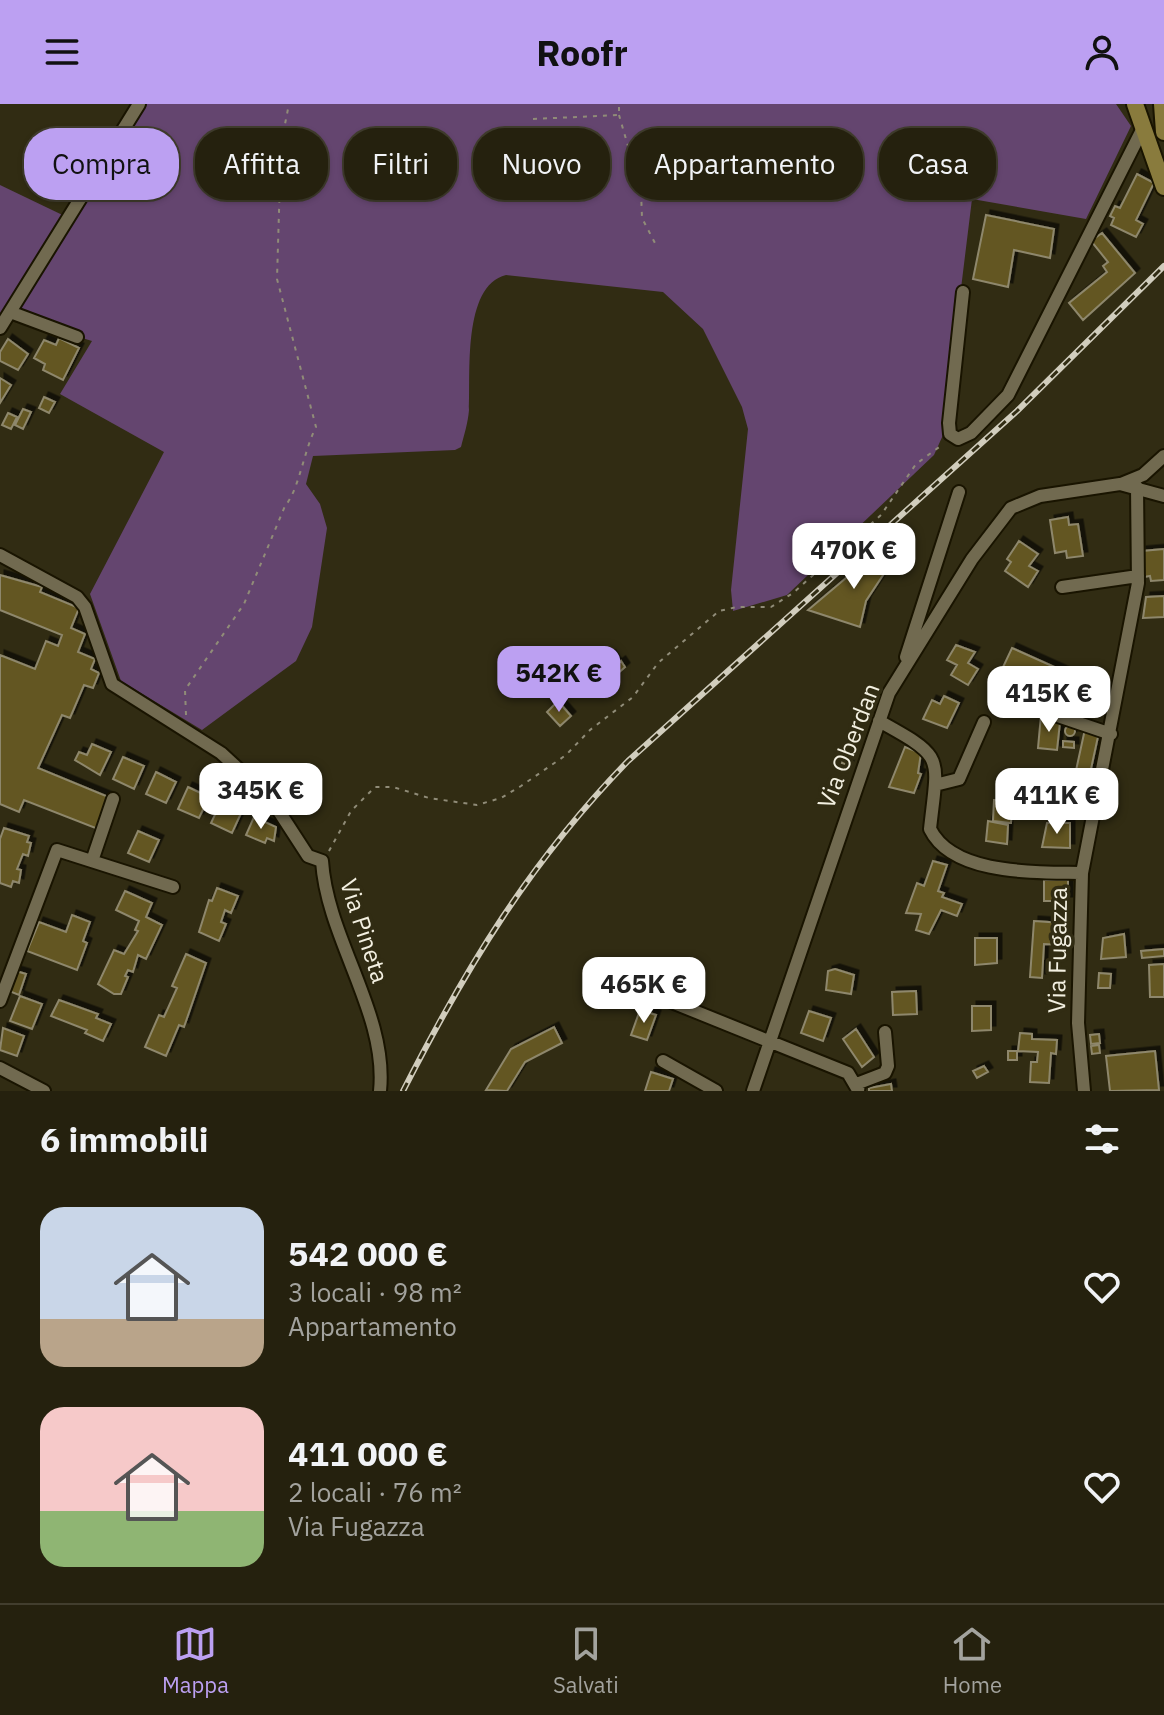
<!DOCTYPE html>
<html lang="it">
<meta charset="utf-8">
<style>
:root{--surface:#25210e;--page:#2d2917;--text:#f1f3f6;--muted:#a3a39e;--line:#423e2e;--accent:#bca0f2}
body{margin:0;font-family:"IBM Plex Sans",sans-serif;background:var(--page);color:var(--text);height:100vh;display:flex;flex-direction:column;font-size:30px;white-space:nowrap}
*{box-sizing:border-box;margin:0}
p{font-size:26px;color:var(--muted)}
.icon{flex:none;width:44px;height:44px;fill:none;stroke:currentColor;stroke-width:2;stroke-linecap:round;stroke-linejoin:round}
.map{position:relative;height:987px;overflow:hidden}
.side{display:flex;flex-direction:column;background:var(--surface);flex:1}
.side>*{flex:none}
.hud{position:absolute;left:24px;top:24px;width:1116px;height:72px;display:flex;gap:16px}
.price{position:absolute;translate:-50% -68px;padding:0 18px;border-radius:16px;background:#fff;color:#222;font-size:26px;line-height:52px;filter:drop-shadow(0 2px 4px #0008)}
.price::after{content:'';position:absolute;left:50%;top:48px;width:24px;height:18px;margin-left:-12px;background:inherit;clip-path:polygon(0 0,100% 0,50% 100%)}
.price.current{background:var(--accent);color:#111}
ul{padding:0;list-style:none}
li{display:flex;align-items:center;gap:24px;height:200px;padding:0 40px}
li span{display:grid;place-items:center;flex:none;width:224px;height:160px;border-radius:24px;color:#555}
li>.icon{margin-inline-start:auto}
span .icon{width:96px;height:96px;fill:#fffc;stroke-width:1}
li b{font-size:34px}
h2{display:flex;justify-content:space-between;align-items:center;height:96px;padding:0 40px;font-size:34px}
.chip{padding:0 28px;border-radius:32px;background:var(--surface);box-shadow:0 2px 6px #0004,0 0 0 2px var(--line);font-size:28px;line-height:72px}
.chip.current{background:var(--accent);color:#111}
header{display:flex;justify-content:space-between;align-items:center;height:104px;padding:0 40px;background:var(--accent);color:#111;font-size:36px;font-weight:800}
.tab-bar{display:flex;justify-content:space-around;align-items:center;height:112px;border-top:2px solid var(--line);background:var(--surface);font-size:22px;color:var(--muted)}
.tab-bar a{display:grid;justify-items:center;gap:4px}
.tab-bar .current{color:var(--accent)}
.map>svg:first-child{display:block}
</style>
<header><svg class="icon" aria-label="menu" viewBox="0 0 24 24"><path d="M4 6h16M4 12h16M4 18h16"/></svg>Roofr<svg class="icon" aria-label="person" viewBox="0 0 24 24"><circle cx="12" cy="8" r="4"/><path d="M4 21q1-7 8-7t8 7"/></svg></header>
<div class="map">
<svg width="1164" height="987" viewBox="0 0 1164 987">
<defs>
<filter id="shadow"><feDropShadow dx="4.5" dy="-4.5" stdDeviation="0" flood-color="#0009"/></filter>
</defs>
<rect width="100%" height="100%" fill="#312c13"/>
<path fill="#64456f" d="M145,0H1116L1131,22L1086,115L972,95L943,331L934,351L787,491L733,507L731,486L748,325L742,303L703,225L663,188L506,171C462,182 471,271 469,306C468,319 464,331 461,343L455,346L313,352L306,380L320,400L327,424L312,523L296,557L202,626L121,577L90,490L164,348L60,290L92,237L0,209V81L75,117Z"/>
<path fill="#635720" stroke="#8e876c" stroke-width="2" filter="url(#shadow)" d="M1137,70L1154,79L1136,116L1143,120L1136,133L1111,121L1114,114L1110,112L1115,102L1120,104Z
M986,111L1054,125L1050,154L1014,146L1008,183L973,175Z
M1102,129L1135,169L1083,216L1069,199L1107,168L1103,162L1108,158L1091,137Z
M59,234L79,244L63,276L43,266L45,260L34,254L44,236L56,241Z
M8,235L28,250L18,266L0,257V248Z
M0,274L11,281L0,299Z
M44,293L55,298L49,309L39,304Z
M23,305L31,308L23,325L15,321Z
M8,309L17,313L11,325L2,321Z
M1068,413L1069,421L1078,420L1083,452L1067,454L1066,447L1055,449L1050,416Z
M1019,437L1038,450L1029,462L1038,467L1028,483L1005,467L1011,458L1007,455Z
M884,442L890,444L891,450L882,467L885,468L866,497L860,523L808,506Z
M1164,445V476L1151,477L1150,472L1144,473L1142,447Z
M0,471L42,483L40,488L79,504L71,524L85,530L78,548L95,555L91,565L99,569L93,584L84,581L70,614L62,611L38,664L111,694L98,725L24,696L19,708L0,700V551L35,565L46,537L58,542L62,531L0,506Z
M1164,492V513L1143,514L1146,493Z
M956,541L975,548L968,559L978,565L968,581L951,571L957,561L947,556Z
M1012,544L1070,570L1053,607L1033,599L1040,584L1023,577L1010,598L1003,595L1004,591L995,580Z
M611,551L617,560L621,557L625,563L606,580L594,562Z
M944,592L959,599L947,624L923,615L932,596L940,600Z
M558,597L571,612L560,622L547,608Z
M1041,611L1060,618L1057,646L1038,644Z
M1065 627a5 5 0 1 1 10 0a5 5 0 1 1-10 0Z
M1085,625L1099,628L1081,711L1067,708Z
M1063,637L1074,638V644L1063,643Z
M92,640L111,648L100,671L75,656L79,648L87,651Z
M905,643L921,649L918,669L921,670L914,689L889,683Z
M845,647L852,649L849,661L842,659Z
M123,653L144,662L134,685L113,675Z
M156,668L176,678L166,699L146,690Z
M188,683L209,693L199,714L178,705Z
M994,696L1012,698L1011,719L993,717Z
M221,698L242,707L232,729L211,719Z
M254,713L276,723L274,737L267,734L265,739L246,731Z
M988,717L1008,721L1007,740L986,737Z
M1047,719H1070V744L1042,743Z
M4,724L29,732L27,738L31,739L28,752L23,750L17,765L21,766L19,779L13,777L11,783L0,779V735Z
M138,727L159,736L149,758L128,749Z
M933,757L947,761L938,787L944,789L942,793L962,800L957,812L941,806L929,830L916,826L921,810L906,809L917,779L924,782Z
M1044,776H1068V797H1044Z
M217,784L238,792L231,809L225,806L221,818L226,820L219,837L199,828L209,796L212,797Z
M125,787L152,799L146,813L162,821L146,855L138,851L133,868L128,866L125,872L128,873L121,890H114L98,880L114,846L124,850L138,827L135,826L139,817L116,806Z
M72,811L90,818L83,837L87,839L77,866L27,847L39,818L66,828Z
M1034,817L1063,819L1062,841L1044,840L1042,874L1030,873Z
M1124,830L1126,853L1101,855L1103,834Z
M975,834H997V859L975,861Z
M1164,845V852L1142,854L1141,847Z
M186,850L206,859L184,923L179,921L166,952L145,943L159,911L164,913L177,884L172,882Z
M1164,860V893H1150L1149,861Z
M835,865L854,871L851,890L826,886L828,867Z
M16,867L26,870L19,891L9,887Z
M1099,869L1111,870L1110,884H1098Z
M916,887L917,910L893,911L892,888Z
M20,892L42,900L32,925L10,917Z
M59,896L98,910L96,914L111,920L103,937L85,929L87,926L51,912Z
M972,902H991V926L972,927Z
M640,906L656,911L647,936L631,931Z
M809,907L831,914L823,937L801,929Z
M554,923L562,939L525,958L507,987L486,986L511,945Z
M3,924L24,932L17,952L0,946Z
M856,925L874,953L862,963L843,935Z
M1020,929L1032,930V935L1057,936L1056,950L1051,949L1049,979L1030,978L1031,958H1037L1038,948L1018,947Z
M1099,930L1100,939L1091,940L1090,931Z
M1099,941L1100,949L1092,950L1091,942Z
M1008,947H1017V956H1008Z
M1155,947L1159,986L1110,987L1106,952Z
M984,962L988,968L977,974L973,967Z
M651,968L673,975L669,987H645Z
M891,980L892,987H869V984Z"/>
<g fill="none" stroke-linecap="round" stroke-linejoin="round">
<g stroke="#191400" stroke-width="16">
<path id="minor" d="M963,188L949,319L950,330L958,335L971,329L1008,291L1143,24
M10,208L77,233
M0,224L139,0
M1121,380L1143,371L1164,352
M0,451L77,493L85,503L112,580L221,649L271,695L308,752L322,757C327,835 388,910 380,987
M1062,483L1138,472
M906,553L959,388
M1049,609L1111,630
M879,617C946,654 938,651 930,725C953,772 1038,768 1082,769
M935,681L959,675L984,618
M92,757L113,695
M627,880L848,969L858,986
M0,897L57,746L173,783
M663,957L716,987
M0,964L44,987
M753,987L889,589L972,455L1011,404L1040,392L1120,380L1164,392
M858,987L859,979L885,969L888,962L885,928
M1084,987L1078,919L1082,769L1138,479L1137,383"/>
</g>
<g stroke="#191400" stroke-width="20">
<path id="major" d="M1135,0L1164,83
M1162,0L1164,28"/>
</g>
<path stroke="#908c78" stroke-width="2" stroke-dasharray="4 6" stroke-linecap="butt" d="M619,11L641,87L642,114L656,141
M533,15L619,11V0
M186,611L185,586L244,500L285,402C299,386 304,346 316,323L277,175L281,40L289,0
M329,747L351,707L375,683H393L429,694L477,701L501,694L521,682L566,651L590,626L633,593L658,559L719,507L737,503H771L793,489L881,411L916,360L942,341"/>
<use href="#minor" stroke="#716a50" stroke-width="12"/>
<use href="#major" stroke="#897b3d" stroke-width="16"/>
<g stroke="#d1cdbd" stroke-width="6">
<path id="rail" d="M403,987C467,862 530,758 628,657L1017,307L1164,162"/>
</g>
<use href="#rail" stroke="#312c13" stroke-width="3" stroke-dasharray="9" stroke-linecap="butt"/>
</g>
<g text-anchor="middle" stroke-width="7" stroke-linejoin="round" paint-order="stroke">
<g font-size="24" fill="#f3f0e1" stroke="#312c13">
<text transform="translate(849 642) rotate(-69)" y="8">Via Oberdan</text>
<text transform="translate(364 827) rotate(72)" y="8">Via Pineta</text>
<text transform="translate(1058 846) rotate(-89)" y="8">Via Fugazza</text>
</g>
</g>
</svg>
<b class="price" style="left:854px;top:487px">470K €</b>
<b class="price current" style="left:559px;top:610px">542K €</b>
<b class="price" style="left:1049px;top:630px">415K €</b>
<b class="price" style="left:261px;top:727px">345K €</b>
<b class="price" style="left:1057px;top:732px">411K €</b>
<b class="price" style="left:644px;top:921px">465K €</b>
<div class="hud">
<a class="chip current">Compra</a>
<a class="chip">Affitta</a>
<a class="chip">Filtri</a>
<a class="chip">Nuovo</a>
<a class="chip">Appartamento</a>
<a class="chip">Casa</a>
</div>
</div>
<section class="side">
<h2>6 immobili<svg class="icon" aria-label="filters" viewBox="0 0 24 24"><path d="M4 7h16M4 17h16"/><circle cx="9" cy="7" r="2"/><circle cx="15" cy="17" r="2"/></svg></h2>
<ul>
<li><span style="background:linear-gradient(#c9d6e8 70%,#b9a48a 0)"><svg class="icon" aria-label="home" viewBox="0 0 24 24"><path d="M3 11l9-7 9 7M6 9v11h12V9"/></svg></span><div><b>542 000 €</b><p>3 locali · 98 m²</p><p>Appartamento</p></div><svg class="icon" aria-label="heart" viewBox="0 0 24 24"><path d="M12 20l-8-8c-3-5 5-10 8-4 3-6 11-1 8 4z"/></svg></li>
<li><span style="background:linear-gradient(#f6c9c9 65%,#8fb573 0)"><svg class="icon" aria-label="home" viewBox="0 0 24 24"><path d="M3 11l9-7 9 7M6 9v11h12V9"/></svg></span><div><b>411 000 €</b><p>2 locali · 76 m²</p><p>Via Fugazza</p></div><svg class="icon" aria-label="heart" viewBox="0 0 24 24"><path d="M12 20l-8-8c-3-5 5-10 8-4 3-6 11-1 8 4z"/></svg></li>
</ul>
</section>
<nav class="tab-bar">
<a class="current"><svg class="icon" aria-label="map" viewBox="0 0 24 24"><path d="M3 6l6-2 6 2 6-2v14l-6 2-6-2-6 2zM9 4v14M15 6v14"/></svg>Mappa</a>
<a><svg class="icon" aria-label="saved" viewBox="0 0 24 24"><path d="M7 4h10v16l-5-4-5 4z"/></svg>Salvati</a>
<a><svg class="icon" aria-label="home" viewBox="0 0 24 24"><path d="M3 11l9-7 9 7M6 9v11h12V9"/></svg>Home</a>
</nav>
